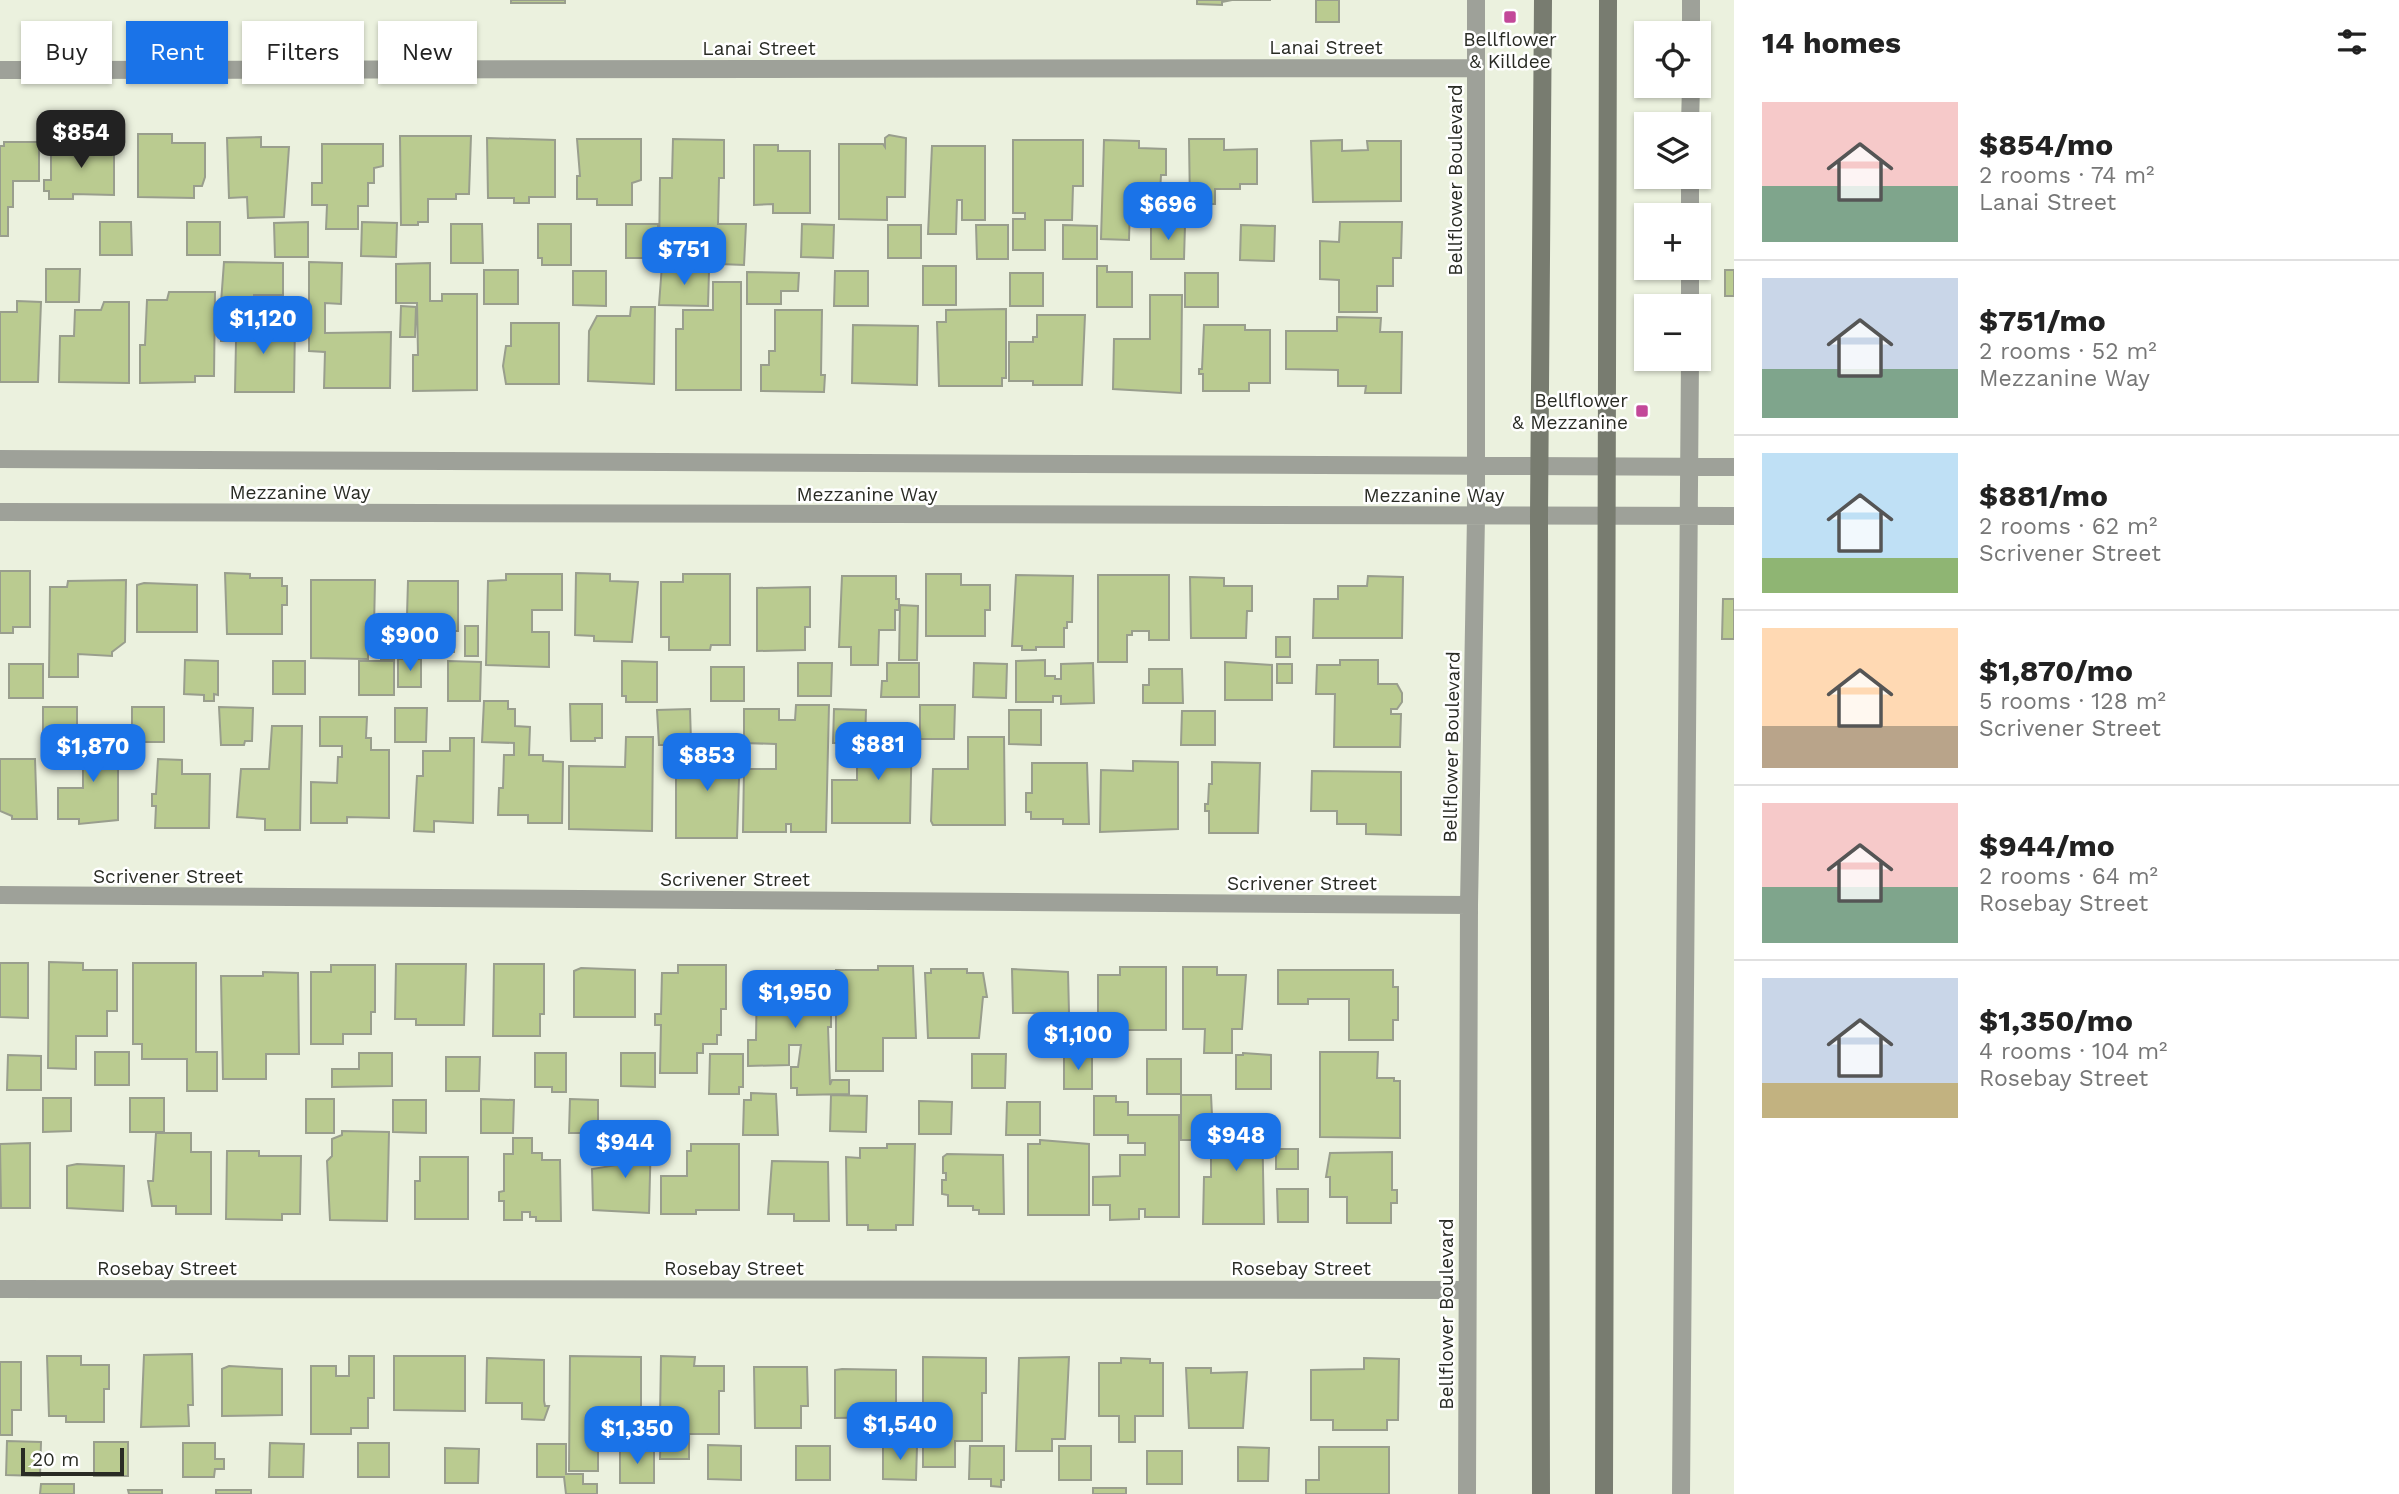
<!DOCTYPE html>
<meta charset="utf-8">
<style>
:root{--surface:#fff;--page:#f2f2f2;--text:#222;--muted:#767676;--line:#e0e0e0;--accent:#1a73e8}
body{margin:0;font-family:"Work Sans",sans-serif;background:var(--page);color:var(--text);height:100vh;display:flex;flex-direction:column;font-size:26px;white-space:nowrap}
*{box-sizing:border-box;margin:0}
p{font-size:23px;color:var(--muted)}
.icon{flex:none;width:38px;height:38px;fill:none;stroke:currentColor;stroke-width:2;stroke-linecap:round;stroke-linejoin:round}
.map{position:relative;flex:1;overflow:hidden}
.details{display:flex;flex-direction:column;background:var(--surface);width:665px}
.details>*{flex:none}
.hud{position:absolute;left:21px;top:21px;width:665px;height:63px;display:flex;gap:14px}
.tools{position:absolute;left:1634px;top:21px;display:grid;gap:14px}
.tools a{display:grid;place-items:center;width:77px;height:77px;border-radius:0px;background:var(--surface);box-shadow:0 2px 5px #0004;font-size:35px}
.scale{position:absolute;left:21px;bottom:18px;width:103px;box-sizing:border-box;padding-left:7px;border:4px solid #292b24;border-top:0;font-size:19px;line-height:24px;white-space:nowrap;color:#292b24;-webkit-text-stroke:5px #fff;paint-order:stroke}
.price{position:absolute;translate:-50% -60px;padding:0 16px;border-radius:14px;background:var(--accent);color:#fff;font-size:23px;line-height:46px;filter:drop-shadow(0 2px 4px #0008)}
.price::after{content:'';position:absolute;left:50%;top:42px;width:21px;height:16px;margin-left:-10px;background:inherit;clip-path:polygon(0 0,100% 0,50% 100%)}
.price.active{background:#222;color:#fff}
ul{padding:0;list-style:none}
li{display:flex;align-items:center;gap:21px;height:175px;padding:0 28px}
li+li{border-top:2px solid var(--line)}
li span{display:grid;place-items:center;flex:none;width:196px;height:140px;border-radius:0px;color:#555}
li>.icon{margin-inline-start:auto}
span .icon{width:84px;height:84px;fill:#fffc;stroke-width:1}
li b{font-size:30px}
h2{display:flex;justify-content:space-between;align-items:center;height:84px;padding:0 28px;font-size:30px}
.chip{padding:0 24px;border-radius:0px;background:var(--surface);box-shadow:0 2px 5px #0004;font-size:24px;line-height:63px}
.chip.active{background:var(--accent);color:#fff}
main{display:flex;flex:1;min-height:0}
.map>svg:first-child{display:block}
</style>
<main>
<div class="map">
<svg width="1734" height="1494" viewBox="0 0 1734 1494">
<rect width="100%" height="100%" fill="#ebf1de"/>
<path fill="#bacb90" stroke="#999e8d" stroke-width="2" d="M511,0H565V3H511Z
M1197,0H1271H1232L1222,2V5L1197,4Z
M1316,0H1339V22H1316Z
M138,134H172V143H205V177L202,186H194V198L138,197Z
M889,135L906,138L905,197H887V220L839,219V144H883L885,147V138Z
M400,136H471L469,194H456V199H428V222H418V225H401Z
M261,137V147H289L284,217L248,218L247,197L229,198L227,138Z
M487,138L555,140V197H529V203H514V198H488Z
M577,139H641V180L632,183V205H597V199H577V176H580Z
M673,139L724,140V178H719L718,224H746L744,265L720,264L721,258H712V242L676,241V258H659L660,178H672Z
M1189,139H1224V150L1257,149V184H1240V189H1215V204H1190Z
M1013,140H1083V186H1073L1072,220H1045V250H1013V219H1025V213H1013Z
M1104,140L1139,141V148L1166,149V175H1161L1159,207L1130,206L1129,240L1101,239Z
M1342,140V151L1368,150L1367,141H1401V201L1313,202L1311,141Z
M4,142H39V181H13V207H8V236H0V146H4Z
M51,142L114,145V195L73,194V199H49V191H44V180H51Z
M322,144H383V166L374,168V183H368V206H358V229H326L327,205H312V183H322Z
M754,145H778V151H810V213H773V204L754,205Z
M932,146H985V220H962V200H957L956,234H928Z
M100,222H131L132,255H100Z
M187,222H220V255H187Z
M308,222V257H275L274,223Z
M362,222L397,223L396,257L361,256Z
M1340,222H1402L1401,258H1393V286H1377V312H1339V280L1320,279V241L1339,242Z
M451,224H482L483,263H451Z
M538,224H571V265H542V258H538Z
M626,224H658V258H626Z
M802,224L834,225L833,258L801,257Z
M888,225H921V258H888Z
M976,225H1008V259H977Z
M1063,225L1097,226V259H1063Z
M1151,225H1185L1184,259H1151Z
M1241,225L1275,226L1274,261L1240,260Z
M224,262L283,263V295H254V303H221Z
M309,262L342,263L341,304L325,303V333L391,332L390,388H324L325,352L309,351Z
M430,263V301H442V294H477V390L413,391V355H418L417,303H396V264Z
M662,265H683L682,270L709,271L708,306L659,305Z
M923,266H956V305H923Z
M1097,266H1107V272H1132V307H1097Z
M46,269H80L79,302H46Z
M484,270H518V304H484Z
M1725,270H1734V296H1725Z
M573,271H606V306L573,305Z
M835,271H868V306H834Z
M747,272L799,273L798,291H781V304H747Z
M1010,273H1043V306H1010Z
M1185,273H1218V307H1185Z
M713,282H741V390H676V329H683V310H713Z
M169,292H215L214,376H195V382L140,383V345H145L147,300H167Z
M1150,295H1182L1181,393L1113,389L1114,339H1150Z
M17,301L41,302L38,382H0V312H17Z
M104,302H129V383L59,382L60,336H74L75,310H101Z
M401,306L416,307L415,337H400Z
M631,307H655L654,384L588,381L589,331L597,316H630Z
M1006,309V378H1002V386H939L937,322H946V310Z
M775,310H822L821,375H825L824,392L761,391V365H769V351H775Z
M1037,315H1085L1082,385H1033V381H1009V342H1033V337H1037Z
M1337,317L1381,318L1380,332H1402L1401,393H1365L1366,386H1338V370L1286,369V331H1337Z
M295,322L294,392H235L236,341H221V323Z
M511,323H559V384H506L503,366L506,346H511Z
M853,325L918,326L917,385L852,383Z
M1204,325H1245V330H1270V383H1249V391H1203V374H1199V369H1202Z
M0,571H30V627H13V633H0Z
M225,573L250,574V578H282V586H287V605H282V634H227Z
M576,573L610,574V581L638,582L632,642L594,641V636L575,635Z
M506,574H562V610H532V632H549V667L486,665L488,581L506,580Z
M683,574H730V645H711L710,650H669V637H661V582H683Z
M926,574H961V585H990V610H985V636H926Z
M1016,575L1073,576L1072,622H1067V628H1064V647H1036V650H1022V646H1012Z
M1098,575H1169V640H1149V631H1132V635H1127V662H1098Z
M842,576H896V599H899V610H895V630H879L878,665H851V647H839Z
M1368,576L1403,577L1402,638H1313L1314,599H1338V586H1367Z
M1190,577L1224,578V586H1252V611H1247L1246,638H1191Z
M126,580L125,642L112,652V656L78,654V677H49L50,587H67L68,581Z
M311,580H375L374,628H368V659L311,658Z
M408,581H458V631H455L454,652L406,651Z
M144,583L197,585V632H137V585Z
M810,587V627H805V650L757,651V588Z
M1723,599H1734V639H1722Z
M900,605L918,606L917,660H899Z
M465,626H478V656H465Z
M381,628H394V660H381Z
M1276,637H1290V657H1276Z
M398,659H421V687H398Z
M185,660L218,661V695L214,694V701H204V695L184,694Z
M1045,660V676H1055V679H1061V664L1093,663L1094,703L1061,704V696H1053V702H1016V661Z
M1340,660H1378V684H1397L1402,693V702L1397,709H1391V714H1401L1400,747H1334L1335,694H1316L1317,665H1340Z
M273,661H305V694H273Z
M359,661H394V695H359Z
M448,661L481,662L480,701H448Z
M622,661L657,662V702H626V696H622Z
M1225,662L1272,665V700H1225Z
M798,663H832L831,696H798Z
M887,663H919V697H881L882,681H887Z
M974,663L1007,664L1006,698L973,697Z
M9,664H43V698H9Z
M1277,664H1292V683H1277Z
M711,667H744V701H711Z
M1149,669H1182L1183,703H1143V685H1149Z
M484,701H508V709H515V726L530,727L529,755H543V761L563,762L562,823H528V815H498L499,788H503L504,755H514V743L482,742Z
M570,704H602V738H595V741H571Z
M796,705H829L826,832H791V824H786V832H743L744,769H776V744L744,743V709H779V720H795Z
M920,705H955L954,739H920Z
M43,707H77V740H43Z
M132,707H164V742H132Z
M219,707L253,708L252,741H245L244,745H221Z
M395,708H427L426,742H395Z
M690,709L691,742H683V745H659L657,710Z
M834,709L866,710L865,743H833Z
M1009,710H1041V745L1009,744Z
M1182,711H1215V745H1181Z
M320,717H367L366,738H371V750H389V818L347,817V823H311V782L337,783L338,757H342V746H320Z
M272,726H302L300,830H265V819L237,817L241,769H269Z
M873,728H912L910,823H832V780H857V752H873Z
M626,737H653L652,831L569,829V766L625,767Z
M968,737H1004L1005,825H933L931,821L933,769H968Z
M87,738H118V820L79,824V819H58V788H83V761H70V745H87Z
M450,738H474L473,823L434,821V832L414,831L417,776H423V751H450Z
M676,749H740L737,838H676Z
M0,759H35L37,819H12V816L0,811Z
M158,759L182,760V774H210L209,828H155L156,806H152V794H156Z
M1133,761L1178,762V829L1100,832L1101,770L1133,771Z
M1212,762L1260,763L1258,833H1209V811H1205V804H1208L1209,784H1212Z
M1032,763H1087L1089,824H1063V819H1031V812H1026V793H1032Z
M1312,771L1401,772V835L1366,834V824H1337V811H1311Z
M49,962L83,963V970H117V1011H107V1036H76V1069L48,1068Z
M0,963H28V1018L0,1017Z
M133,963H196V1052H217V1091H187V1059H142V1044H133Z
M396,964H466L464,1025H416V1019H395Z
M494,964H544V1014H540V1036H493Z
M331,965H375V1012H371V1034H343V1044H311V972H331Z
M678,965H726V1009H721V1035H717V1044H703V1053H697V1073H660L661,1025H655V1014H661L662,973H678Z
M878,966H913L916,1038H883V1071H836V970H878Z
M1120,967H1166V1030H1098V975H1120Z
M1183,967H1217V975H1246L1242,1029H1232V1053H1204L1205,1029H1183Z
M581,968L635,970V1017H574V971Z
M931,969H967V973H983L987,997H983L979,1038H928L925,973H931Z
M1012,969L1068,972L1069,1013H1013Z
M1278,970H1393V987H1398V1020H1393V1040H1349V999H1308V1004H1278Z
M263,972L298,973L299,1054H266V1079H223L221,976H263Z
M757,972H808V983H831V1027H828L830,1085L832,1080H849V1094L797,1095V1088H791V1067H798L801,1045H789V1065L748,1066V1040H756Z
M95,1052H129V1085H95Z
M1320,1052H1378L1377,1078H1394V1081H1400V1138L1320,1137Z
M359,1053H392V1086L332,1087V1069H359Z
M535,1053H566V1092H552V1087H535Z
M621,1053H655V1087L621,1086Z
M1243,1053L1271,1055V1089H1236V1055H1243Z
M710,1054H743V1087H739V1094H709Z
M972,1054H1006L1005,1088H972Z
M8,1055L41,1056V1090H7Z
M1064,1055H1092V1089H1064Z
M446,1057H480L479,1091H446Z
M1147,1059H1181V1094H1147Z
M751,1093L776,1094L778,1135H743L744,1100H751Z
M831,1095L867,1096L866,1132L830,1131Z
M1181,1095H1211L1213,1136L1210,1140H1181Z
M1094,1096H1116V1102H1128V1115H1179V1217H1145V1209H1139V1219L1110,1220V1205H1093V1177L1120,1176V1155H1145V1143H1128V1135H1094Z
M43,1098H71V1131L43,1132Z
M130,1098H164V1132H130Z
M306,1099H334V1133H306Z
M481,1099L514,1100L513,1133H481Z
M570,1099L598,1100V1133H569Z
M393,1100H426V1133L393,1132Z
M919,1101L952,1102L951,1134H919Z
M1007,1102H1040V1135H1006Z
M1222,1114L1262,1115L1264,1224H1203L1204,1177H1211V1136L1222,1137Z
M342,1131L389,1132L387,1221L330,1220L327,1161L332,1156V1139L342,1135Z
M156,1133H191V1152H211V1214H176V1206H152L148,1181H153Z
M625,1137H651L649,1213L593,1210L592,1169L617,1165V1157H625Z
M513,1138H532V1153H542V1160H560L561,1221H536V1217H530V1212H522V1220H504V1201H499V1192L504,1191V1154H513Z
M1040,1140L1089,1144V1215H1028V1144H1040Z
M30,1143V1208H1L0,1144Z
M691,1144H739V1210H696V1214H661V1176H687V1151H691Z
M887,1144H915L913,1225H896V1230H868V1225H847L846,1157L860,1158V1148H887Z
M1276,1149H1298V1169H1276Z
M227,1151H259V1156H301L300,1214H282V1220L226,1219Z
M1392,1152V1190H1397V1203H1391V1223H1347V1197H1330V1177H1326L1330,1153Z
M947,1154L1003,1155L1004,1214H979V1210H973V1206H948V1195L942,1194V1180H946V1173H943V1157Z
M420,1157H468V1219H415V1181H420Z
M772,1161L828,1162L829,1221H794V1214H768Z
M77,1164L124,1166L123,1211L67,1208V1166Z
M1277,1189H1308V1222H1278Z
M192,1354L193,1405H188L189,1426L141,1427L144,1355Z
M47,1356H81V1365H109V1389H104V1422H66V1416H49Z
M349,1356H374V1398H368V1428H351V1434H311V1366H336V1376H349Z
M394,1356H465V1411L394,1410Z
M570,1356L641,1357V1415H630V1424L609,1423V1430H598V1471H569Z
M661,1356L695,1357L694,1366H724V1391H719V1434H689V1459H660L661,1421H669V1418H660Z
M923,1357L986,1358V1393H982V1441H955V1467H923Z
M1069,1357L1065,1439H1052V1451H1016L1019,1358Z
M487,1358L544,1360V1401L545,1406H549L544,1420L522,1419V1403H486Z
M1121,1358L1150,1359V1363H1163V1416H1135V1442H1119V1416H1099V1363H1121Z
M1364,1358L1399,1359L1398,1420H1387V1430H1333V1420H1311V1370L1364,1369Z
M0,1362H21V1410H12V1435H0Z
M229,1366L282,1369V1415L222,1416V1369Z
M754,1367H807L808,1406H801V1428H755Z
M1186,1368H1211V1373L1247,1372L1243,1428H1189Z
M842,1369L896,1370V1417L835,1418V1370Z
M7,1441L41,1442L40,1476L6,1475Z
M94,1442H128V1476H94Z
M890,1442L917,1446L916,1480L883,1479V1445H890Z
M183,1443H215V1459H224V1469H215L214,1477H183Z
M270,1443L304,1444L303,1477H269Z
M358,1443H389V1477H358Z
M537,1444H566V1474H583V1484H597V1494H566L564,1477H537Z
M708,1445L741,1446V1480L708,1479Z
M796,1446H830V1480H796Z
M970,1446H1004V1480H1001V1487L991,1486V1479H969Z
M1059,1446H1091V1480H1059Z
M1238,1447L1269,1448L1268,1481H1238Z
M1319,1447H1389V1494H1306V1480H1319Z
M445,1448L479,1449L478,1483H445Z
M620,1449L654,1450V1483H620Z
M1147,1451H1182V1484H1147Z
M41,1484H74V1494H40Z
M1093,1488H1126V1494H1093Z
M128,1490H162V1494H129Z
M216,1490H251V1494H216Z"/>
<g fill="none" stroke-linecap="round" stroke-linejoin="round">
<path stroke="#9ea199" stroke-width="18" d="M1691,33V0
M0,70L1476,68
M1690,124L1691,86
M1690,215V177
M1690,306V268
M0,459L1734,467
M0,512L1734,516
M0,895L1469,905
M0,1289L1467,1290
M1467,1494L1469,905L1476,516V0
M1681,1494L1690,359"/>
<path stroke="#787c70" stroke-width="18" d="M1541,1494L1539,517L1543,0
M1604,1494L1608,0"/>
</g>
<g fill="#c34899" stroke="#fff" stroke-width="2.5">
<rect x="1503" y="10" width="14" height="14" rx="3.5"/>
<rect x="1635" y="404" width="14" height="14" rx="3.5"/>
</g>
<g text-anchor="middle" stroke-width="5" stroke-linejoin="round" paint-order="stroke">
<g font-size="19" fill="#292b24" stroke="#fff">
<text x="1510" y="46">Bellflower<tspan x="1510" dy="22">&amp; Killdee</tspan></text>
<text x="1628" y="407" text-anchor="end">Bellflower<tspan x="1628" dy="22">&amp; Mezzanine</tspan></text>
</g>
<g font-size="19" fill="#292b24" stroke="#fff">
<text x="1326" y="54">Lanai Street</text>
<text x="759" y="55">Lanai Street</text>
<text transform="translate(1455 180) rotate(-90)" y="7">Bellflower Boulevard</text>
<text x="300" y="499">Mezzanine Way</text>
<text x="867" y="501">Mezzanine Way</text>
<text x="1434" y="502">Mezzanine Way</text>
<text transform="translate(1451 747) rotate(-89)" y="7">Bellflower Boulevard</text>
<text x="168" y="883">Scrivener Street</text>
<text x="735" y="886">Scrivener Street</text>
<text x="1302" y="890">Scrivener Street</text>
<text x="167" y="1275">Rosebay Street</text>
<text x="734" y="1275">Rosebay Street</text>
<text x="1301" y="1275">Rosebay Street</text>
<text transform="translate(1446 1314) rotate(-90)" y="7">Bellflower Boulevard</text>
</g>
</g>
</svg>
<div class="tools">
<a><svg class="icon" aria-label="locate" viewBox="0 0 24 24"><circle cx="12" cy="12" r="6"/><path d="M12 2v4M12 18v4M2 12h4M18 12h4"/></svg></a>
<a><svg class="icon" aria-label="layers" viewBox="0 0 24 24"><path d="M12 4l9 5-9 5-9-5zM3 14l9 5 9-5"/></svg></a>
<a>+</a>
<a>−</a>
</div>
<div class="scale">20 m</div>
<b class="price active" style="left:81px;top:170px">$854</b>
<b class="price" style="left:1168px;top:242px">$696</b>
<b class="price" style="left:684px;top:287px">$751</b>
<b class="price" style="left:263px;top:356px">$1,120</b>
<b class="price" style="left:410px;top:673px">$900</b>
<b class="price" style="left:878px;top:782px">$881</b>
<b class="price" style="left:93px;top:784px">$1,870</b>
<b class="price" style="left:707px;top:793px">$853</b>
<b class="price" style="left:795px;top:1030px">$1,950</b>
<b class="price" style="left:1078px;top:1072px">$1,100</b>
<b class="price" style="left:1236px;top:1173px">$948</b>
<b class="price" style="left:625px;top:1180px">$944</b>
<b class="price" style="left:900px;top:1462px">$1,540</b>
<b class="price" style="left:637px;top:1466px">$1,350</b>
<div class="hud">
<a class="chip">Buy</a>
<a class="chip active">Rent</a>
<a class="chip">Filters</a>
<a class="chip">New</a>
</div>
</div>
<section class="details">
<h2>14 homes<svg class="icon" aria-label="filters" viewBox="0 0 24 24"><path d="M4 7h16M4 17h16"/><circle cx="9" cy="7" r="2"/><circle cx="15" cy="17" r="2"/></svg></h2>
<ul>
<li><span style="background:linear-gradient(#f6c9c9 60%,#7fa58c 0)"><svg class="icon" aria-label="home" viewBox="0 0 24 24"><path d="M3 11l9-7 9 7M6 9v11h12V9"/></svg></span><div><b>$854/mo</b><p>2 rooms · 74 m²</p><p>Lanai Street</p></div></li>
<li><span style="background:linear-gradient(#c9d6e8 65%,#7fa58c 0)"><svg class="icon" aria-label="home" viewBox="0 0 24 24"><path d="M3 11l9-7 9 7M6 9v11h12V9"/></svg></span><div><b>$751/mo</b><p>2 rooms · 52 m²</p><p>Mezzanine Way</p></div></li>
<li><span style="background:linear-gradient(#bfe0f5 75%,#8fb573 0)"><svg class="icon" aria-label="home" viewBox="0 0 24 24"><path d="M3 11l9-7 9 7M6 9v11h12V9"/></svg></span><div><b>$881/mo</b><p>2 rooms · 62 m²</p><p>Scrivener Street</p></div></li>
<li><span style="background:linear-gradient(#ffd9b3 70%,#b9a48a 0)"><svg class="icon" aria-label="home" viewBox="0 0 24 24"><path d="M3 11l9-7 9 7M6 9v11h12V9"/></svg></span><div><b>$1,870/mo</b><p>5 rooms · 128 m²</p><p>Scrivener Street</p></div></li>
<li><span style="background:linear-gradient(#f6c9c9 60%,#7fa58c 0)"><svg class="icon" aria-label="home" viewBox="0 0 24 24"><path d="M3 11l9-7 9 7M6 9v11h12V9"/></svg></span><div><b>$944/mo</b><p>2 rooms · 64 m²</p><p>Rosebay Street</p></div></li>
<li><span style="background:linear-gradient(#c9d6e8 75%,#c2b280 0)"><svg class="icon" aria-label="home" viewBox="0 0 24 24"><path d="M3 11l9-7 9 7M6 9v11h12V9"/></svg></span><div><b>$1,350/mo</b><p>4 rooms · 104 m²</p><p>Rosebay Street</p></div></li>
</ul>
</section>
</main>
